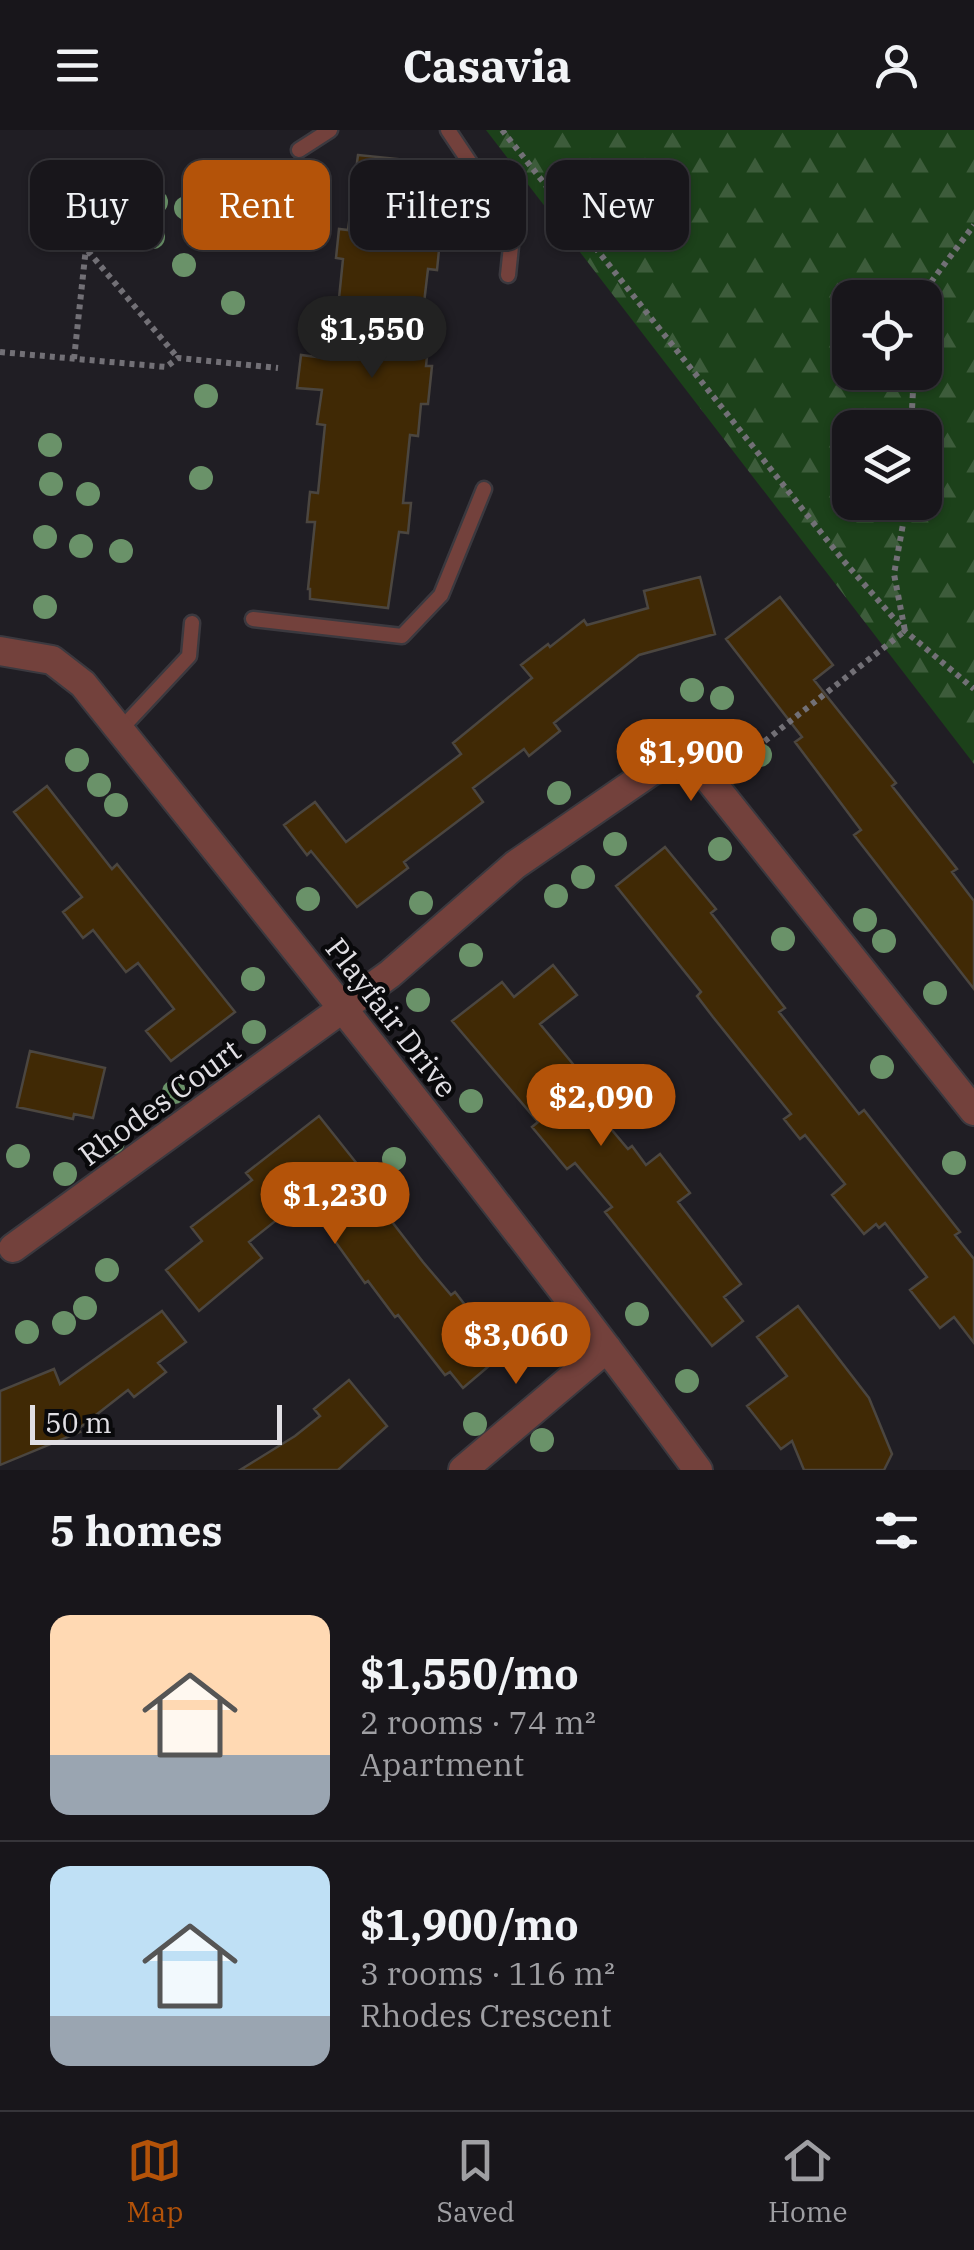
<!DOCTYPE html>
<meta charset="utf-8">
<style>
:root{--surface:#18161b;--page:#252328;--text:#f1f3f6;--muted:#9f9fa3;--line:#36353a;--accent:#b45309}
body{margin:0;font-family:"IBM Plex Serif",serif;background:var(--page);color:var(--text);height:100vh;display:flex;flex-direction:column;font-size:38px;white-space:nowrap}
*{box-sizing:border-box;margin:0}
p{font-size:32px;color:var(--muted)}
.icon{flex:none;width:55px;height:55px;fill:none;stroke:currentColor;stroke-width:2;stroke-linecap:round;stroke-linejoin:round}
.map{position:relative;height:1340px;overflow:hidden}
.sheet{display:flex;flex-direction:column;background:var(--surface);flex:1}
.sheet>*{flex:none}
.banner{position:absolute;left:30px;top:30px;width:915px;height:90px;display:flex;gap:20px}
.controls{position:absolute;left:832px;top:150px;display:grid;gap:20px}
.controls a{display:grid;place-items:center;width:110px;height:110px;border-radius:20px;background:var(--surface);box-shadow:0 2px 8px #0004,0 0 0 2px var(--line);font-size:50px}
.scale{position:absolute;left:30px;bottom:25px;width:252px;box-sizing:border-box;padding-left:10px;border:5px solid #e1dfe4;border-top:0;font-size:28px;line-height:35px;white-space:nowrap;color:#e1dfe4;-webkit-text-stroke:8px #09090b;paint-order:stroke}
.price{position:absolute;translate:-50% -85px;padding:0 22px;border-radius:35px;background:var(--accent);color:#fff;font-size:32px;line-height:65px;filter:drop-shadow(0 2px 5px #0008)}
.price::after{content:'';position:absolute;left:50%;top:60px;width:30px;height:22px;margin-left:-15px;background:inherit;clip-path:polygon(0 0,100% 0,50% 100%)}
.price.current{background:#222;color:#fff}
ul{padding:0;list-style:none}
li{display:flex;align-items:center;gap:30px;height:250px;padding:0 50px}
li+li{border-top:2px solid var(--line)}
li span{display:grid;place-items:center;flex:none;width:280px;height:200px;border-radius:20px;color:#555}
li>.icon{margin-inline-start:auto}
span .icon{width:120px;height:120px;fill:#fffc;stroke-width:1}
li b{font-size:42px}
h2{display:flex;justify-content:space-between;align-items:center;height:120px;padding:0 50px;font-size:42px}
.pill{padding:0 35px;border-radius:20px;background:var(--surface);box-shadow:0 2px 8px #0004,0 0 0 2px var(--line);font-size:35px;line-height:90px}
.pill.current{background:var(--accent);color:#fff}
header{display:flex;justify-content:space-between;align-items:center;height:130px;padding:0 50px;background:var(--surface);font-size:45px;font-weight:700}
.dock{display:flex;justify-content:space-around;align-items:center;height:140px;border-top:2px solid var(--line);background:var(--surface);font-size:28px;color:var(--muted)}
.dock a{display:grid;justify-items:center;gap:5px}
.dock .current{color:var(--accent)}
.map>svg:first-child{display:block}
</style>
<header><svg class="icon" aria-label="menu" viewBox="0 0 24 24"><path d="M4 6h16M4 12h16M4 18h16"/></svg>Casavia<svg class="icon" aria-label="person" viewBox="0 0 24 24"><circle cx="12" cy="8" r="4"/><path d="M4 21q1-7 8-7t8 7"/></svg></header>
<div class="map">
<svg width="974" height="1340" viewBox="0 0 974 1340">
<defs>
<pattern id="forest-firs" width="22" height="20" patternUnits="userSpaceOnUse" patternTransform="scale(2.5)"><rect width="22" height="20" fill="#1c411a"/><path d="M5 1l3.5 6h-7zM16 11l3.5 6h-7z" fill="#3d5c3b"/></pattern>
</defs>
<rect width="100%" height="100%" fill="#201e24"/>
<path fill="url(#forest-firs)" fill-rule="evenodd" d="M486,0H974V634ZM850,168H925V242H850ZM850,298H925V372H850Z"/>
<path fill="#402905" stroke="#4b4640" stroke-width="2.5" d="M358,25L437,33L436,41H439L431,109L440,110L437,140L428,139L420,207L429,208L426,236H432L428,274H421L418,306L410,305L403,373H411L408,403L399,402L388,478L310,469V459H308L315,392H307L310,362L318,363L325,295L317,294L322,260L297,258L301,225L325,228L329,197L336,198L343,129L336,128L339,99L348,100Z
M700,447L715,504L639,525L554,593L560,601L529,626L524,619L473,658L483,672L404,732L408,738L357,777L311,721L307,725L284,695L315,672L346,712L461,624L453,613L532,548L521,535L548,514L550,517L584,490L587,495L648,478L644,461Z
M780,467L833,535L814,550L896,653L892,656L957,739L952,742L974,771V859L854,705L861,700L795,612L802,607L726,509Z
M47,656L112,739L117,734L235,882L171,931L146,901L174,879L138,833L126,842L93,800L83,808L63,782L82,767L14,682Z
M665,717L716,779L711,783L785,878L779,882L859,984L864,980L960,1102L955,1105L974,1129V1213L954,1187L940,1198L910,1160L927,1147L885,1093L879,1098L876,1094L864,1104L832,1065L845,1054L805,1005L800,1009L784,989L791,984L713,887L697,866L701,862L616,756Z
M553,835L577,865L540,894L582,945L572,953L628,1019L632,1016L646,1035L660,1024L690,1063L678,1072L741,1154L724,1167L743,1191L712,1216L605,1082L612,1077L575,1033L567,1039L532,997L538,992L452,891L502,852L514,867Z
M30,921L105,938L93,988L74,984L73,989L17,977Z
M319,986L358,1035L352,1040L423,1132L451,1165L455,1162L503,1224L463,1258L450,1242L445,1245L398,1185L395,1187L368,1151L365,1153L304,1068L249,1112L262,1128L199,1181L166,1140L202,1111L191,1097L252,1050L246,1043Z
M798,1176L869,1268L892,1324L884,1340H804L792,1311L781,1319L747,1276L787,1246L757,1207Z
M162,1181L186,1212L158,1233L166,1242L134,1267L128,1260L78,1299L80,1302L0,1335V1261L54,1239L60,1254Z
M349,1250L387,1296L338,1340H240L295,1306L320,1286L314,1279Z"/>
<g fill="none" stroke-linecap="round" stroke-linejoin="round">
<g stroke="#3b393f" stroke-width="19">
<path id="service" d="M448,0L513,97L508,145
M299,20L330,0
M253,489L402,506L441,465L484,359
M120,600L189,526L192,493"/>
</g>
<g stroke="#3b393f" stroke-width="32">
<path id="minor" d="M0,521L52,530L83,554C291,813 500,1072 698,1340
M13,1118L390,844L515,735L653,640L681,632L704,643L974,981
M463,1340L607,1218"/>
</g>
<path stroke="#727076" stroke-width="6" stroke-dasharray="5 5" stroke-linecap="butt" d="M502,0L842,429L905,501L974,559
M88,121L178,228
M919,168L974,95
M0,222L166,237L178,228L278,238
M74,229L95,34
M911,298L914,242
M730,631L756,618L905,501L894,444L907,372"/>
<use href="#service" stroke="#73413c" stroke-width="14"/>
<use href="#minor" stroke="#73413c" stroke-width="28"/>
</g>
<g fill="#6a9269">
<circle cx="63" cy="62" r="12"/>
<circle cx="156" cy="72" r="12"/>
<circle cx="121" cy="74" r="12"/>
<circle cx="186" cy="78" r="12"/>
<circle cx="221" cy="85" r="12"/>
<circle cx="255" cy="91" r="12"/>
<circle cx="153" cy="107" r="12"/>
<circle cx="184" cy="135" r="12"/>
<circle cx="233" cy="173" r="12"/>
<circle cx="206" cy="266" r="12"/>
<circle cx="50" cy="315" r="12"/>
<circle cx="201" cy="348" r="12"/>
<circle cx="51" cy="354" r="12"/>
<circle cx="88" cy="364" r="12"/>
<circle cx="45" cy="407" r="12"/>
<circle cx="81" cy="416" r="12"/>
<circle cx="121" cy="421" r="12"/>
<circle cx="45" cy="477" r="12"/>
<circle cx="692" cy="560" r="12"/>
<circle cx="722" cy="568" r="12"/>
<circle cx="760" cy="625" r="12"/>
<circle cx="77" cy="630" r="12"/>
<circle cx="99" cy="655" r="12"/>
<circle cx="559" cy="663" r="12"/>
<circle cx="116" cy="675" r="12"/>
<circle cx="615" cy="714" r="12"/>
<circle cx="720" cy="719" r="12"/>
<circle cx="583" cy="747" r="12"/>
<circle cx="556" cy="766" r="12"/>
<circle cx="308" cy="769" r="12"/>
<circle cx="421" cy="773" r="12"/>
<circle cx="865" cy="790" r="12"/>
<circle cx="783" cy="809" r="12"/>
<circle cx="884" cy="811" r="12"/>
<circle cx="471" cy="825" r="12"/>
<circle cx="253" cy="849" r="12"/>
<circle cx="935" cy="863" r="12"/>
<circle cx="418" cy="870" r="12"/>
<circle cx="254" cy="902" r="12"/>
<circle cx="882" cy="937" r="12"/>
<circle cx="174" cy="962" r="12"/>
<circle cx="471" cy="971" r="12"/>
<circle cx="113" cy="1012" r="12"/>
<circle cx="18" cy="1026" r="12"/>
<circle cx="394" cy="1029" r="12"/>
<circle cx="954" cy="1033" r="12"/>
<circle cx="65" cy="1044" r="12"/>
<circle cx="107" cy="1140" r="12"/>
<circle cx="85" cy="1178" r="12"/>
<circle cx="637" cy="1184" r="12"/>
<circle cx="64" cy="1193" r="12"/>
<circle cx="27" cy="1202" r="12"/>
<circle cx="687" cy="1251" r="12"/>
<circle cx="475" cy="1294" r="12"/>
<circle cx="542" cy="1310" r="12"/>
</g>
<g text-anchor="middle" stroke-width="9" stroke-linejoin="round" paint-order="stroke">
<g font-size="30" fill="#e1dfe4" stroke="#09090b">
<text transform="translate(391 888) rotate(52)" y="10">Playfair Drive</text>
<text transform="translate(160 973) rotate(-36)" y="10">Rhodes Court</text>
</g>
</g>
</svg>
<div class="controls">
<a><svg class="icon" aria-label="locate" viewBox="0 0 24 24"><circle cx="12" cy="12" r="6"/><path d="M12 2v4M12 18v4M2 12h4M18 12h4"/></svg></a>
<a><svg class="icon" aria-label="layers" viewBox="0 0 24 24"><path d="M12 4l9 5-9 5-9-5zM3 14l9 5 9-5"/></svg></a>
</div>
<div class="scale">50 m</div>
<b class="price current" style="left:372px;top:251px">$1,550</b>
<b class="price" style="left:691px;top:674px">$1,900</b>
<b class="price" style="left:601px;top:1019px">$2,090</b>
<b class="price" style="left:335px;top:1117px">$1,230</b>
<b class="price" style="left:516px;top:1257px">$3,060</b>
<div class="banner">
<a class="pill">Buy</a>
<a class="pill current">Rent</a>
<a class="pill">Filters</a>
<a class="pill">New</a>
</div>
</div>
<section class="sheet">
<h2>5 homes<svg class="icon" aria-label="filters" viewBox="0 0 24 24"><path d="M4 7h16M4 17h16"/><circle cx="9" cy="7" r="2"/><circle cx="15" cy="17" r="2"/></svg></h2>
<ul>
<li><span style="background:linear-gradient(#ffd9b3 70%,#9aa5b1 0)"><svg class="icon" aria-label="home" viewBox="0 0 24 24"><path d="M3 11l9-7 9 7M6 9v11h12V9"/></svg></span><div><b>$1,550/mo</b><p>2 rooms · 74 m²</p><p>Apartment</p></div></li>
<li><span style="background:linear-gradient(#bfe0f5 75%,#9aa5b1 0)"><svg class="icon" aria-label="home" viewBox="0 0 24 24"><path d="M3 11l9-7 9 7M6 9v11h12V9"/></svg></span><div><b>$1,900/mo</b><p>3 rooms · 116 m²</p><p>Rhodes Crescent</p></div></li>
</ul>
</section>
<nav class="dock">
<a class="current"><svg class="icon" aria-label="map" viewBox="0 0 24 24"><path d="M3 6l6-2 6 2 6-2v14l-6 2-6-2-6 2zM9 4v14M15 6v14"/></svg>Map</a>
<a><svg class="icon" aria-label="saved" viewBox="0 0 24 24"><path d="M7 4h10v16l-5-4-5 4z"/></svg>Saved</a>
<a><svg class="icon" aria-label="home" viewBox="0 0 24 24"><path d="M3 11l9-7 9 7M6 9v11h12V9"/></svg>Home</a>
</nav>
